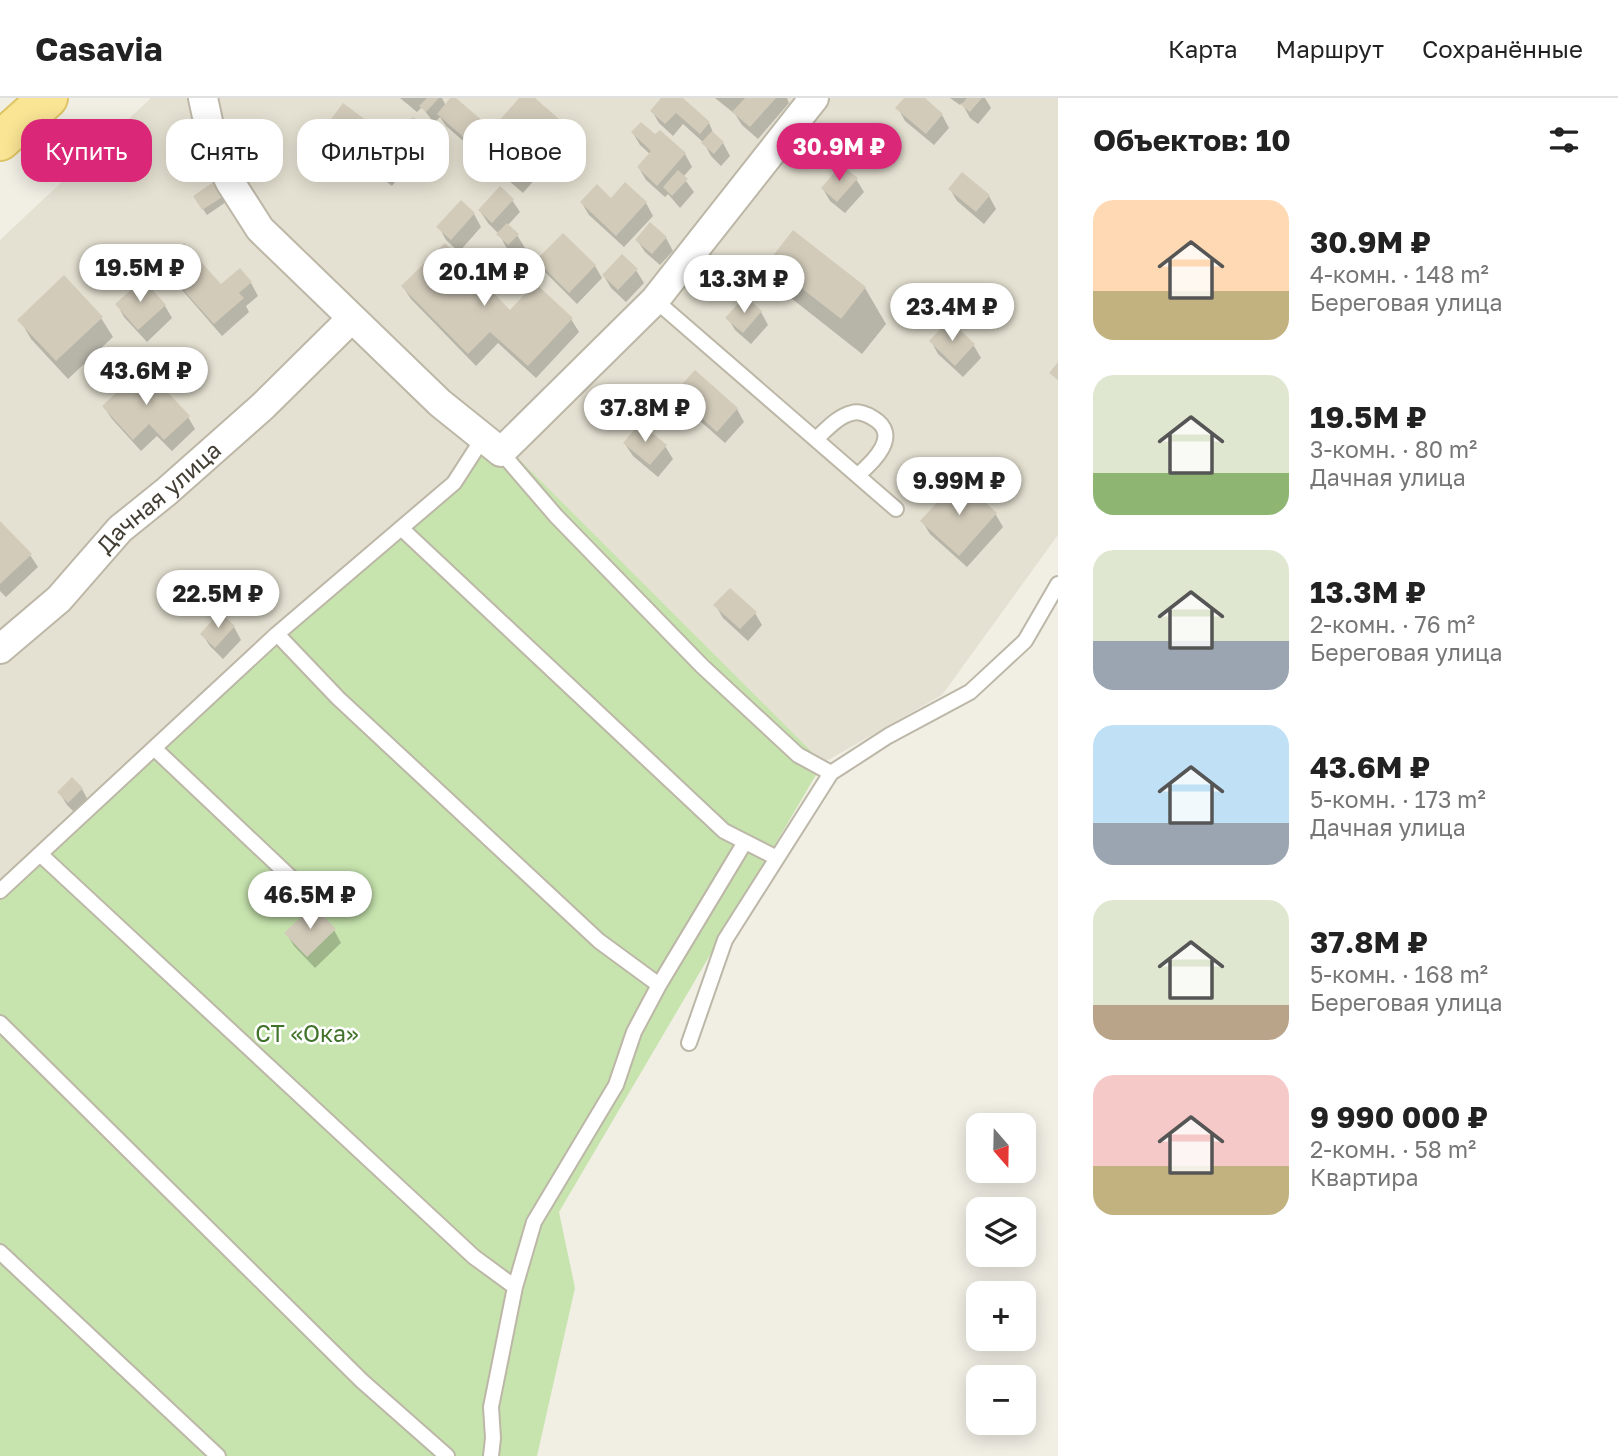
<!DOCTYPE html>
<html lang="ru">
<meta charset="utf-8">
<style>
:root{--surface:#fff;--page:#f6f6f6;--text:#222;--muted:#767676;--line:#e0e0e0;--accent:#db2777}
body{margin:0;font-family:"Golos Text",sans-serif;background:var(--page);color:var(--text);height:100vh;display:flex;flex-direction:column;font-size:26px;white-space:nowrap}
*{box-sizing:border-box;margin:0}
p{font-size:23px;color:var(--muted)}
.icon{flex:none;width:38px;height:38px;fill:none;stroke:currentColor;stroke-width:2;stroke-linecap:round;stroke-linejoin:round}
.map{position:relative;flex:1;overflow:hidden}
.panel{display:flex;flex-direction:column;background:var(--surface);width:560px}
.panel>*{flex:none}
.banner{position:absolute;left:21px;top:21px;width:665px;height:63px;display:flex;gap:14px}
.needle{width:46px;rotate:160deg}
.controls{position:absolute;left:966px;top:1015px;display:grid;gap:14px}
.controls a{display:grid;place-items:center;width:70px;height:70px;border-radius:14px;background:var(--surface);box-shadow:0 4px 18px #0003;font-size:35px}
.price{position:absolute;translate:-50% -60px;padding:0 16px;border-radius:24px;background:#fff;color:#222;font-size:23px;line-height:46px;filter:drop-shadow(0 2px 4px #0008)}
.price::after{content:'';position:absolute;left:50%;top:42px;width:21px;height:16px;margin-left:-10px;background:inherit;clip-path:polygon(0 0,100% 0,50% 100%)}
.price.selected{background:var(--accent);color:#fff}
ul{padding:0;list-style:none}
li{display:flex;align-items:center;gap:21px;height:175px;padding:0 35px}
li span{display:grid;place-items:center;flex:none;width:196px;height:140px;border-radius:21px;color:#555}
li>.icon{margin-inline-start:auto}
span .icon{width:84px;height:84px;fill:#fffc;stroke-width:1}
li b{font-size:30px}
h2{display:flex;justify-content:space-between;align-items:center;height:84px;padding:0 35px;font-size:30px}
.pill{padding:0 24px;border-radius:21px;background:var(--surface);box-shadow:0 4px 18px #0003;font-size:24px;line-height:63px}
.pill.selected{background:var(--accent);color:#fff}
header{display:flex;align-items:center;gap:42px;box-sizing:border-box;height:98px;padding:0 35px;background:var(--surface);border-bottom:2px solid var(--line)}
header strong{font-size:33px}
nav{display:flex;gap:38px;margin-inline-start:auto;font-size:24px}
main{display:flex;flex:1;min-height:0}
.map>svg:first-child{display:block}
</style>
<header>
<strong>Casavia</strong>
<nav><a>Карта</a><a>Маршрут</a><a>Сохранённые</a></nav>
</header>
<main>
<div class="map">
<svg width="1058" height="1358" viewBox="0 0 1058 1358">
<rect width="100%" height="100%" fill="#f1eee4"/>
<path fill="#e5e1d2" d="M151,0H1058V437L942,597L823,665L499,341L0,800V142Z"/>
<path fill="#c7e4ae" d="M499,341L823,665L559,1114L575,1190L537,1358H0V800Z"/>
<path fill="#0003" d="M400,0H442L446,8L453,0L492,34L521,0H532L557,22L565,34L539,64L543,72L523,95L446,28L440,19L434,25L422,9L417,14Z
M663,0H680L709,25L715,39L723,45L730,58L721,68L711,58L704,45L683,26L673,38L659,25L652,13Z
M715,0H787L789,5L758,41L742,27L735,16Z
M906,0H922L942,17L949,30L934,47L905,23L898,10Z
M950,0H985L991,10L978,26L970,20L962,5L960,7Z
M420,27L427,39L416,53L410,48L402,35Z
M660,34L685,56L692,69L683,79L694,94L680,110L668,96L665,99L646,82L639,70L650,56L640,47L633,35L656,39Z
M386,39L406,70L392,88L383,81L377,72L368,84L326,53L319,40Z
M856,81L864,94L845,115L830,103L823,91Z
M214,86L226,104L207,117L195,99Z
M950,91L989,98L996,111L984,126L957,103Z
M512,102L520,114L507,128L517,137L525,150L516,159L506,149L499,136L488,125L480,113Z
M612,102L646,105L653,118L624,149L589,117L582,105Z
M461,104L474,116L481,129L459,154L446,142L439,129Z
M666,140L673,153L660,167L645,154L637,142Z
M622,159L636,172L644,185L626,204L611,190L604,178L577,206L546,175L538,163L595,168L602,180Z
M770,164L865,190L886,226L862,256L791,200Z
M163,166L221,189L251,185L258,198L246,208L249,214L222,238L170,178Z
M403,189L510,214L571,221L579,234L536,280L498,245L476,268L411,201Z
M117,206L165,208L172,220L147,244L124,219Z
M761,214L768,227L751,246L735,232L728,220Z
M101,220L113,239L68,281L31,241L20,222Z
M949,224L974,248L981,260L963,279L938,256L931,243Z
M695,274L737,311L744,324L725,345L683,308L676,295Z
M104,309L188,319L195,331L172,353L157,338L141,353L112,321Z
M625,346L665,348L673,361L658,379L633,358Z
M959,383L996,417L1003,429L967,469L930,436L922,423Z
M0,425L30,457L38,469L6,499L0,493Z
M716,508L755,515L762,527L748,543L723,520Z
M220,517L234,529L241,542L223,561L210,548L202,536Z
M82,691L89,704L76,716L67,707L59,694Z
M334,832L341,845L315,870L294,848L286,835Z"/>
<path fill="#d2cbba" d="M427,0H439L426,14L419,8Z
M450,0H456L492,31L519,0H535L559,21L531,53L538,59L515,84L437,16Z
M661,0H683L710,24L700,36L676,15L665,26L650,13Z
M745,0H776L750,29L732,14Z
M904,0H925L943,16L926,36L895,10Z
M967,0H982L970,14L961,7Z
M343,5L387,38L360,73L317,40Z
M413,19L421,26L408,41L400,35Z
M641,24L655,36L660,32L686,55L657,88L637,69L651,53L631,34Z
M712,33L724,44L714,56L701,45Z
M390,48L400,56L384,77L373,69Z
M841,67L858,80L837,104L821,90Z
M678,72L688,81L672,98L663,89Z
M962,74L990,97L976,114L948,91Z
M215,83L224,98L202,112L193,98Z
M625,84L647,104L616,138L580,104L597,86L611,100Z
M500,88L514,101L492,125L478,112Z
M461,102L475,115L451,142L436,129Z
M650,124L667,139L652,156L635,142Z
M507,125L519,136L508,147L496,136Z
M793,132L866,189L841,221L768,164Z
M563,135L596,167L569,195L536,162Z
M184,145L221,186L240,170L252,184L239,195L244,200L214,226L160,166Z
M445,145L510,212L535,185L573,220L528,268L490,234L468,256L401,188Z
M622,156L638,171L618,192L602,177Z
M64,177L103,219L56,263L17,222Z
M143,181L166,207L138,232L115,206Z
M745,198L762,213L743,235L725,220Z
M949,222L975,246L955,268L929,243Z
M1058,264V282L1049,275Z
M144,269L190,318L164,342L149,326L133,342L102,308Z
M695,272L738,310L717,334L674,295Z
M640,325L667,347L650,367L623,345Z
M959,380L997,415L959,458L920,423Z
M0,423L32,456L0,486Z
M730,490L757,514L740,531L713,507Z
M220,514L235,528L215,550L200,536Z
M72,679L83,690L68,705L57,694Z
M313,808L336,831L307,859L284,835Z"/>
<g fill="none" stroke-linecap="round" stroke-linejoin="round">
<g stroke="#bcb7a7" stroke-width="18">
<path id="lane" d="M655,202L896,411
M816,341C826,332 838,318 852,315C858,313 867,316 873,320C902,337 873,364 858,377
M501,354L556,418L702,568L798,657L831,675L888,638L970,594L1025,543L1058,486
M401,430L724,733L777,760
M277,536L338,600L599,843L659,887
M155,651L321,808
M40,756L474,1159L515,1189
M0,793L277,536L454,385L483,340
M0,925L362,1283L447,1358
M689,945L725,842L831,675
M0,1154L218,1358
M491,1358L493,1340L491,1309L515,1189L534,1124L616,987L634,934L659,887L745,744"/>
</g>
<g stroke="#bcb7a7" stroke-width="32">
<g id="street">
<path d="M203,0L214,51L230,84L260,131L440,305L501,354L655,202L814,0"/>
<path id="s1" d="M0,551L59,501L120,431L166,394L262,309L351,221"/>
</g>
</g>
<g stroke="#dec465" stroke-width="42">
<path id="primary" d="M0,43L48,0"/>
</g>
<use href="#lane" stroke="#fff" stroke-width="14"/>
<use href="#street" stroke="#fff" stroke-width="28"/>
<use href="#primary" stroke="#fae594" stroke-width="38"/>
</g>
<g text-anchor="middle" stroke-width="5" stroke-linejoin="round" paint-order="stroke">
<g font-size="23" fill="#433e34" stroke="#fff">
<text dy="8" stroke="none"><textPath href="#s1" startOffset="220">Дачная улица</textPath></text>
</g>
<g font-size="23" fill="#40722a" stroke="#fff">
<text x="307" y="944">СТ «Ока»</text>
</g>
</g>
</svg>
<div class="controls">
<a><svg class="needle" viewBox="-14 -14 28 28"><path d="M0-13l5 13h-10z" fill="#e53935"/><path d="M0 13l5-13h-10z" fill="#767676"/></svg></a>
<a><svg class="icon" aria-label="layers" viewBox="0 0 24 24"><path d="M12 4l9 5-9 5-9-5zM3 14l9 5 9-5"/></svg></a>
<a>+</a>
<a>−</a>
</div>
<b class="price selected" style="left:839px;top:85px">30.9M ₽</b>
<b class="price" style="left:140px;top:206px">19.5M ₽</b>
<b class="price" style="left:484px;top:210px">20.1M ₽</b>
<b class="price" style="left:744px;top:217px">13.3M ₽</b>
<b class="price" style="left:952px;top:245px">23.4M ₽</b>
<b class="price" style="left:146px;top:309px">43.6M ₽</b>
<b class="price" style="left:645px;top:346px">37.8M ₽</b>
<b class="price" style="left:959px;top:419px">9.99M ₽</b>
<b class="price" style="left:218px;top:532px">22.5M ₽</b>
<b class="price" style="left:310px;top:833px">46.5M ₽</b>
<div class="banner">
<a class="pill selected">Купить</a>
<a class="pill">Снять</a>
<a class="pill">Фильтры</a>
<a class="pill">Новое</a>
</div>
</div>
<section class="panel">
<h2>Объектов: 10<svg class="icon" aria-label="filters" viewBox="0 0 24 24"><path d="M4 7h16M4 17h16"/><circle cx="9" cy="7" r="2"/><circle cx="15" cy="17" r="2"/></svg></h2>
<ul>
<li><span style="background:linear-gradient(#ffd9b3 65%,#c2b280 0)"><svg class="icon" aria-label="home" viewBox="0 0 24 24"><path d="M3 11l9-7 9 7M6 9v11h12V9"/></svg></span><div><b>30.9M ₽</b><p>4-комн. · 148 m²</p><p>Береговая улица</p></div></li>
<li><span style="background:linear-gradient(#dfe7d0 70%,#8fb573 0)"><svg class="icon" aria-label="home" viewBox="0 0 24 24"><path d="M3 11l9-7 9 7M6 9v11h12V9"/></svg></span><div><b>19.5M ₽</b><p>3-комн. · 80 m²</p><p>Дачная улица</p></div></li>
<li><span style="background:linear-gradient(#dfe7d0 65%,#9aa5b1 0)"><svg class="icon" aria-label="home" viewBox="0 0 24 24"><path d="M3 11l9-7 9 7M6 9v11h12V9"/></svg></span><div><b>13.3M ₽</b><p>2-комн. · 76 m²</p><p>Береговая улица</p></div></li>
<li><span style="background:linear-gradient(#bfe0f5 70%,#9aa5b1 0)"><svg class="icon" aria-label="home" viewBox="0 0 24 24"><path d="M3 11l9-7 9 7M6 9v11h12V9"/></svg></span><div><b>43.6M ₽</b><p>5-комн. · 173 m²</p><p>Дачная улица</p></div></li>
<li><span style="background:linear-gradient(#dfe7d0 75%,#b9a48a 0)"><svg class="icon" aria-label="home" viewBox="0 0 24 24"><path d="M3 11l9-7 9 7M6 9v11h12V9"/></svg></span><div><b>37.8M ₽</b><p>5-комн. · 168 m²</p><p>Береговая улица</p></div></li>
<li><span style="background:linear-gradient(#f6c9c9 65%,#c2b280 0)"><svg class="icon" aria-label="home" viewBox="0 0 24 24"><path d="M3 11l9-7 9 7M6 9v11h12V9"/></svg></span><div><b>9 990 000 ₽</b><p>2-комн. · 58 m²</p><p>Квартира</p></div></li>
</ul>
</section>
</main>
